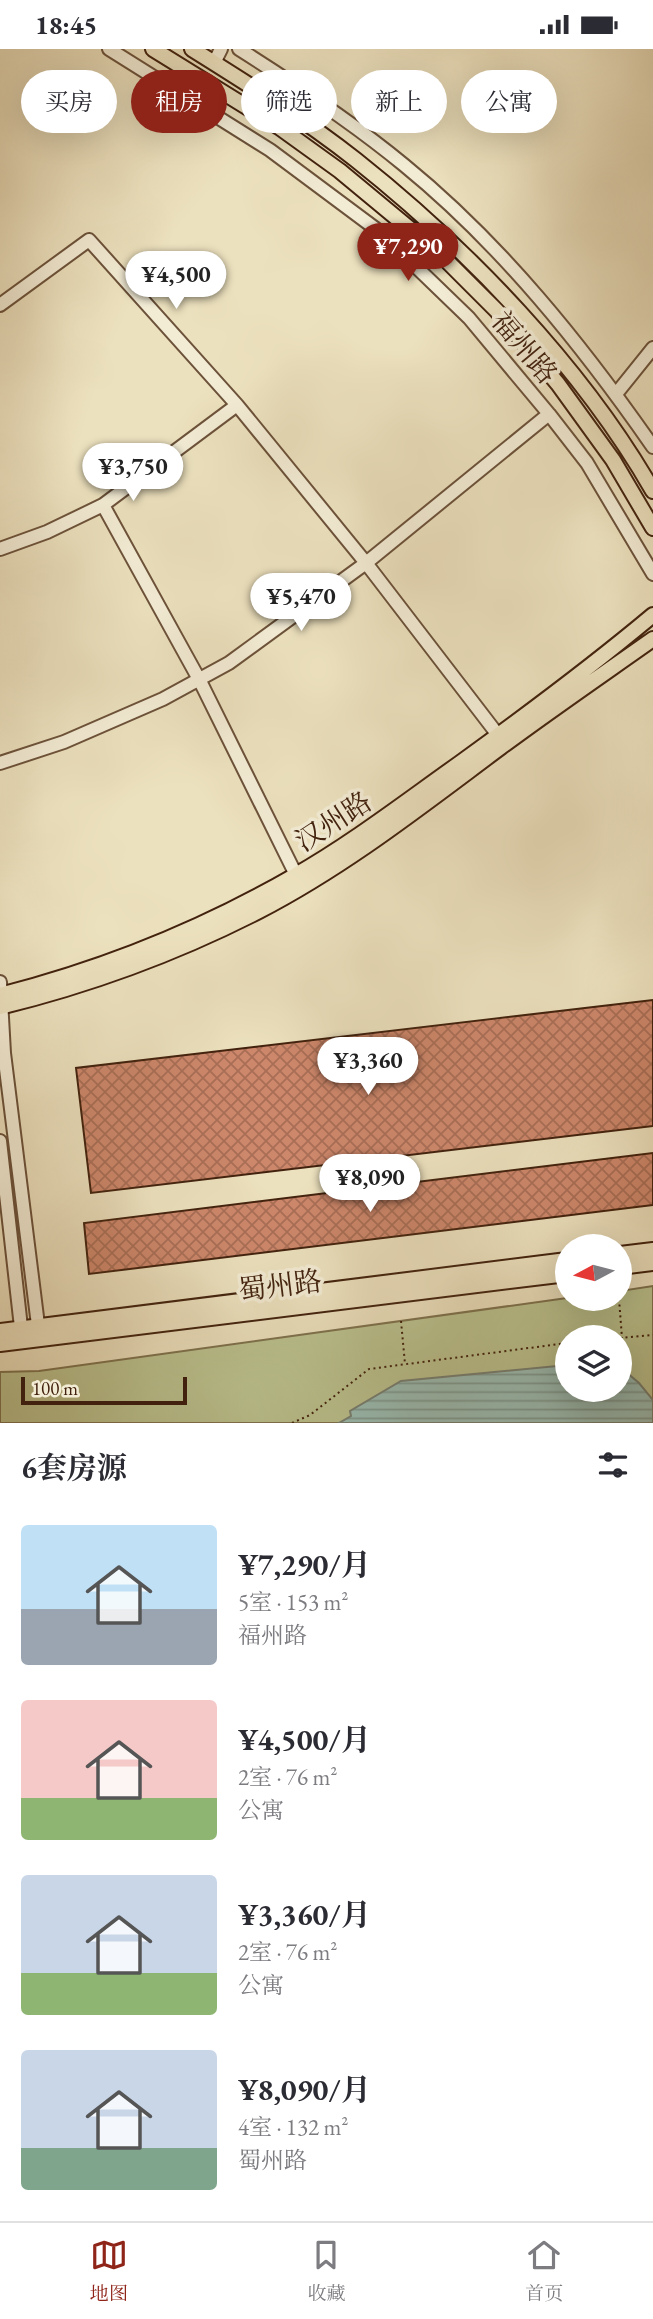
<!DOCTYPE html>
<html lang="zh">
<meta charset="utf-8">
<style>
:root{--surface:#fff;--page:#f7f7f7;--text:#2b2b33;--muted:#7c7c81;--line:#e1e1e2;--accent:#8f2418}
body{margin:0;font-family:"EB Garamond","Noto Serif SC",serif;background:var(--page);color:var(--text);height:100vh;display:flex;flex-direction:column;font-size:26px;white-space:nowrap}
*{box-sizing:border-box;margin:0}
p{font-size:23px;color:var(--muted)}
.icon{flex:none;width:38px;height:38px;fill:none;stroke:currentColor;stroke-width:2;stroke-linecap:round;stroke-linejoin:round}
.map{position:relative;height:1374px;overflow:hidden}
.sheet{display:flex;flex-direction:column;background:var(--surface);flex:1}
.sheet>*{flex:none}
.top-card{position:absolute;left:21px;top:21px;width:612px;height:63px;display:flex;gap:14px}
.needle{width:46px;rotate:263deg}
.tools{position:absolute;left:555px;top:1185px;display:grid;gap:14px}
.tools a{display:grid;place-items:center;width:77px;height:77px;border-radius:50%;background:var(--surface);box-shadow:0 7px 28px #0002;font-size:35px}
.scale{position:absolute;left:21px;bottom:18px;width:166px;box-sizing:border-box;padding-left:7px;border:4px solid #42220e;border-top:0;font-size:19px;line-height:24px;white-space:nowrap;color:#42220e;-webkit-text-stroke:5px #f3ecd5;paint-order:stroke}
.price{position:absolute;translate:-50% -60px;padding:0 16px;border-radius:24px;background:#fff;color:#222;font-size:23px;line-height:46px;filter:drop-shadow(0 2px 4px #0008)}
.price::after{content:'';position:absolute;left:50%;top:42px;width:21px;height:16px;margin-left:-10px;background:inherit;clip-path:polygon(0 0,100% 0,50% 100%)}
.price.selected{background:var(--accent);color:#fff}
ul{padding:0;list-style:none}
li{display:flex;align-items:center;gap:21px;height:175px;padding:0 21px}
li span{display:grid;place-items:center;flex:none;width:196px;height:140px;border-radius:7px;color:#555}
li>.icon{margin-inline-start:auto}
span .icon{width:84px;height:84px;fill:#fffc;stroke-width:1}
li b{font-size:30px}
h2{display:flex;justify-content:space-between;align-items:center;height:84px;padding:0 21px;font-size:30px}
.chip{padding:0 24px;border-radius:32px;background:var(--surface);box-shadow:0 7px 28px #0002;font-size:24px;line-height:63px}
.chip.selected{background:var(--accent);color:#fff}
.status{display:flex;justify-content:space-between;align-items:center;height:49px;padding:0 35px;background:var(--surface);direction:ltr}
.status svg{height:19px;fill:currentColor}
.tabs{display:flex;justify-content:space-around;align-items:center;height:98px;border-top:2px solid var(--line);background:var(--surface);font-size:19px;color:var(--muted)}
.tabs a{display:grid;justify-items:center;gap:4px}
.tabs .selected{color:var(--accent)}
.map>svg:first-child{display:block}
</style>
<div class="status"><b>18:45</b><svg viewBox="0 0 49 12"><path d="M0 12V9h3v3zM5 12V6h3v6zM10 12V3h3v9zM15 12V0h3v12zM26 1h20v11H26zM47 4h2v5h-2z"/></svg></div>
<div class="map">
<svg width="653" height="1374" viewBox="0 0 653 1374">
<defs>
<pattern id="water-rules" width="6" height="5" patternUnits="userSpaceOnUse" patternTransform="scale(1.75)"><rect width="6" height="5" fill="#99bdb4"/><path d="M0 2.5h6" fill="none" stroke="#7e9991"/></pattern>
<pattern id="building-cross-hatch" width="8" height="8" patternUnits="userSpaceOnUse" patternTransform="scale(1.75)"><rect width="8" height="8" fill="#cd876b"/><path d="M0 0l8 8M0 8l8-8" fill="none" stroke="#a86e56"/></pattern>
</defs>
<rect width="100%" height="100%" fill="#ece1be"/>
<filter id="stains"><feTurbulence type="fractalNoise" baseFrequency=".00286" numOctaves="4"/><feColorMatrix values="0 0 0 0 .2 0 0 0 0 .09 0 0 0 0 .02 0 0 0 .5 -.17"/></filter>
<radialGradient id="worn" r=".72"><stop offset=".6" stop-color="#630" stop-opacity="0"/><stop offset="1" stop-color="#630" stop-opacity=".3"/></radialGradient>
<path fill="#bac28f" stroke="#7e724e" stroke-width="2" fill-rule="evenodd" d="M653,1237V1374H0V1323L39,1322L567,1249L620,1250V1242ZM567,1288H620V1340H567Z"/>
<path fill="url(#water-rules)" stroke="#767f72" stroke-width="2" d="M567,1316V1340H620V1318L639,1334L653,1351V1374H339L351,1367L350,1362L401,1332Z"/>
<path fill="url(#building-cross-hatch)" stroke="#42220e" stroke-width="2" d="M653,951V1077L91,1144L76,1019Z
M653,1104V1156L89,1225L84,1174Z"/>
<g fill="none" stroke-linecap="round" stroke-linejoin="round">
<g stroke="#6c523a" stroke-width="16">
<path id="minor" d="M109,0L270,101L380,183L469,269L549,365L587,414L653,525
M239,0C296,36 352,73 404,116C501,195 582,296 653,398
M214,14L221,0
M0,256L89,191L237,356L366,514L498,686
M616,345L653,299
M103,456L200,632L300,834
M0,500L47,483L103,456L237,356
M0,714L64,693L163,650L229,614L366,514L549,365
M0,933L4,1004L39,1284
M0,1092L22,1287"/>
</g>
<g stroke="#42220e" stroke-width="18">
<path id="major" d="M153,0L279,78L340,122L440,205L497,262L558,335L613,411L653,479
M192,0C248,35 304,70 356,111C467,199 582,318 653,442
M0,946C102,920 202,880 294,827C352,794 405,753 460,714C525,667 591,618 653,566
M0,958C90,936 177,904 259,862C346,817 423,756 501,698C551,661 602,626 653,590
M620,1205L653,1201
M620,1218L653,1214
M0,1282L567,1211
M0,1295L567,1225"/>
</g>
<path stroke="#42220e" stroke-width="2" stroke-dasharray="2 3.5" stroke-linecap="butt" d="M619,1250L622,1289
M401,1272L405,1315
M620,1289L653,1286
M292,1374L310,1366L369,1320L567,1294"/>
<use href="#minor" stroke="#f3ecd5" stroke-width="12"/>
<use href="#major" stroke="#ece1be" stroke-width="14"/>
</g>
<g text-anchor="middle" stroke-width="7" stroke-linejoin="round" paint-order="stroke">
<g font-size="28" fill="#42220e" stroke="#f3ecd5">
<text transform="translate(525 298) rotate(50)" y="10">福州路</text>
<text transform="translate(333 772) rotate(-33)" y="10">汉州路</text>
<text transform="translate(280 1236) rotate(-7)" y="10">蜀州路</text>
</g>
</g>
<rect width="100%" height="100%" filter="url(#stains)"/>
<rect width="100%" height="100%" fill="url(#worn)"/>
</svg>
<div class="tools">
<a><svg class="needle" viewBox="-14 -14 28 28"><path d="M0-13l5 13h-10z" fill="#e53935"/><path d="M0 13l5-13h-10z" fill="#7c7c81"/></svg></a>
<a><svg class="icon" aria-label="layers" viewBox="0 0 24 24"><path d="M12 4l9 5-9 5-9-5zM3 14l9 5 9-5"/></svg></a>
</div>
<div class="scale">100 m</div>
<b class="price selected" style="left:408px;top:234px">¥7,290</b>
<b class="price" style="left:176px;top:262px">¥4,500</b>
<b class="price" style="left:133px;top:454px">¥3,750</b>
<b class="price" style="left:301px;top:584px">¥5,470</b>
<b class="price" style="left:368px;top:1048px">¥3,360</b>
<b class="price" style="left:370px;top:1165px">¥8,090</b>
<div class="top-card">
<a class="chip">买房</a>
<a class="chip selected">租房</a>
<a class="chip">筛选</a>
<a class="chip">新上</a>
<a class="chip">公寓</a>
</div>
</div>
<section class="sheet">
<h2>6套房源<svg class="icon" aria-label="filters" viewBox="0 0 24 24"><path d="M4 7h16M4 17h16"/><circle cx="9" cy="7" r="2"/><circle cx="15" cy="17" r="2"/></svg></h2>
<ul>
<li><span style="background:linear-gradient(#bfe0f5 60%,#9aa5b1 0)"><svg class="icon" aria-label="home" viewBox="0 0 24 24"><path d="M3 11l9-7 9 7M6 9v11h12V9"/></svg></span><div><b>¥7,290/月</b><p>5室 · 153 m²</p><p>福州路</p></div></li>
<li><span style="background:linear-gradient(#f6c9c9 70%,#8fb573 0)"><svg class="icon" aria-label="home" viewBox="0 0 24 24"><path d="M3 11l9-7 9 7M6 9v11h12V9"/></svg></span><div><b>¥4,500/月</b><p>2室 · 76 m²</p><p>公寓</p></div></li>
<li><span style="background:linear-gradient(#c9d6e8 70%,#8fb573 0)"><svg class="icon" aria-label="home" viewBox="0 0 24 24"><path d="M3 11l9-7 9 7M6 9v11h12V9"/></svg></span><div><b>¥3,360/月</b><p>2室 · 76 m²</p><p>公寓</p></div></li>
<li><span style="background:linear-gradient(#c9d6e8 70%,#7fa58c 0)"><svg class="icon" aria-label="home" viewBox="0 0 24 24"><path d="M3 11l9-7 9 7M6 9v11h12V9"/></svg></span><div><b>¥8,090/月</b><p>4室 · 132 m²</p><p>蜀州路</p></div></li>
</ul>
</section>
<nav class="tabs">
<a class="selected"><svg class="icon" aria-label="map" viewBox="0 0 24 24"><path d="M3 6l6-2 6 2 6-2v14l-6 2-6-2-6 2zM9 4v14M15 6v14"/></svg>地图</a>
<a><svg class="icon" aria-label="saved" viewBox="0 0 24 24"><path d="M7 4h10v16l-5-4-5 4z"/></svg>收藏</a>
<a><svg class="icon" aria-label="home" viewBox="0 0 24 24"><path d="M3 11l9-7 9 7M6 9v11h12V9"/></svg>首页</a>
</nav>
